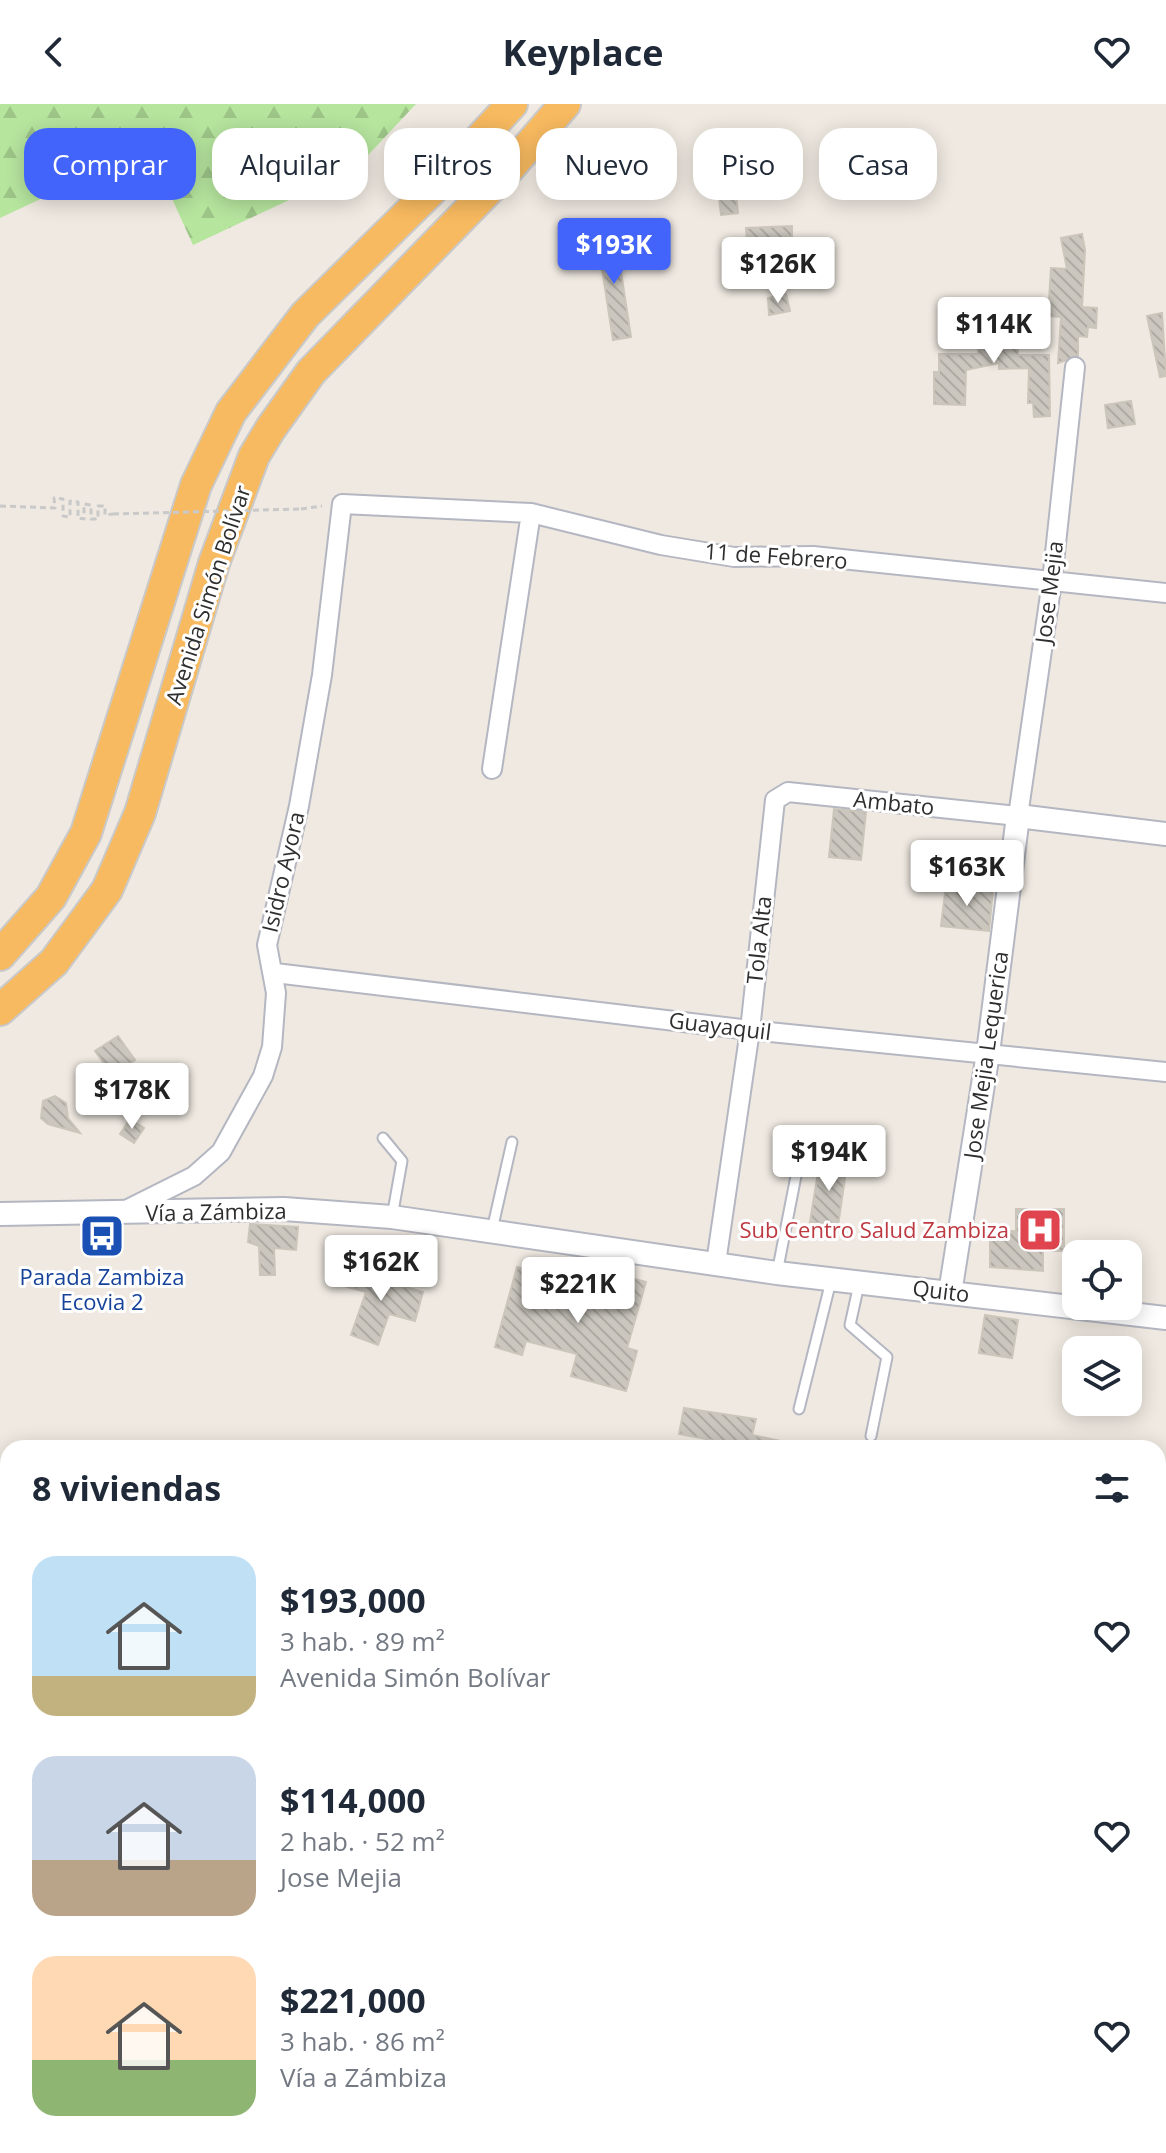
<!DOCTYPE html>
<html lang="es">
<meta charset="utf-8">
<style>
:root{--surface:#fff;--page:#f2f2f3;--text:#1f2937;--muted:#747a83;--accent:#4264fb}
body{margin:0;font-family:"Open Sans",sans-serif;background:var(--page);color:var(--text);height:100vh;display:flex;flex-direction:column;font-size:30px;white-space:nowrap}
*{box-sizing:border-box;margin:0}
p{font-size:26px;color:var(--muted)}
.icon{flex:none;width:44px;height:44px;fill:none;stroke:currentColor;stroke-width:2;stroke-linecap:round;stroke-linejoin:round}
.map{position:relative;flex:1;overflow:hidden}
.sheet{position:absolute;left:0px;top:1336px;width:1166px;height:714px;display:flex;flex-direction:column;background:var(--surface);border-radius:24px 24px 0 0;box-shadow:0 4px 20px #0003}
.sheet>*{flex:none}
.banner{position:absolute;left:24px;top:24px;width:1118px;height:72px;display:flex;gap:16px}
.tools{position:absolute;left:1062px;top:1136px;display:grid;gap:16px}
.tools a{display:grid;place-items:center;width:80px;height:80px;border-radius:16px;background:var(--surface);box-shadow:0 4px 20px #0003;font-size:40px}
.price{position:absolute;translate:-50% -68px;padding:0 18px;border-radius:8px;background:#fff;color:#222;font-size:26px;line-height:52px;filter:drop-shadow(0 2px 4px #0008)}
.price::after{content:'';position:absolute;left:50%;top:48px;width:24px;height:18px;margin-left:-12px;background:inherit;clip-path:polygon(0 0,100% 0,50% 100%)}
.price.on{background:var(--accent);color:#fff}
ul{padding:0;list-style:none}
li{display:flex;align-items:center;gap:24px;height:200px;padding:0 32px}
li span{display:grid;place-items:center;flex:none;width:224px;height:160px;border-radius:24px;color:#555}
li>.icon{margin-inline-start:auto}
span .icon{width:96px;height:96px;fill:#fffc;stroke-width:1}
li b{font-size:34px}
h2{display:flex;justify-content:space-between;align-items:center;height:96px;padding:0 32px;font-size:34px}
.pill{padding:0 28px;border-radius:24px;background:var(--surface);box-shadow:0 4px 20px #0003;font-size:28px;line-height:72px}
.pill.on{background:var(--accent);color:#fff}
header{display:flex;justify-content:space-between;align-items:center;height:104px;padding:0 32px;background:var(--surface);font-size:36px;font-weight:700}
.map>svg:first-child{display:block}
</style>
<header><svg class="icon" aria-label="back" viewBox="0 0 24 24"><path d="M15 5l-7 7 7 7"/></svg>Keyplace<svg class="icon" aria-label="heart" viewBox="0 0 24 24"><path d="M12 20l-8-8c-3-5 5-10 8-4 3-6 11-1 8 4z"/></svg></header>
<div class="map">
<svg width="1166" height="2049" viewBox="0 0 1166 2049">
<defs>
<pattern id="forest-firs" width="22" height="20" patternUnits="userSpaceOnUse" patternTransform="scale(2)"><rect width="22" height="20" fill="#b6e59e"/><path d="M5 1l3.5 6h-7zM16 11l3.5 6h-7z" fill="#9dc588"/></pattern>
<pattern id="building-back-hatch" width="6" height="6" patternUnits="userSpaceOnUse" patternTransform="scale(2)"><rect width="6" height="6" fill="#cbc7bf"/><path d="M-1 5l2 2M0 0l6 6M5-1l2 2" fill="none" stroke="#afaba4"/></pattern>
</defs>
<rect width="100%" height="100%" fill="#efe9e1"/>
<path fill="url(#forest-firs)" d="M0,0H416L355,65L193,141L149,44L0,114Z
M8,1393V2042H1158V1750L1166,1755V2049H0V1395Z"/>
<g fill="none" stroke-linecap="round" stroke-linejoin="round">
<path stroke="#75cff0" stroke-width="6" d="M0,1475L8,1476
M0,1697L8,1699
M1158,1928L1166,1932"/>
</g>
<path fill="url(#building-back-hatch)" stroke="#cbc5ba" stroke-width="2" d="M736,91L738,109L721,111L719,94Z
M792,122V136L747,137L746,124Z
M615,129L631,233L613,236L597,132Z
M1082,130L1085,146L1082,203L1097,204L1096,224L1088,223L1087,233L1078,232V252L1058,259L1061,213L1048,212L1051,164L1067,165L1061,134Z
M786,190L790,207L769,211L768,194Z
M1162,209L1166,272L1160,273L1147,212Z
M979,212H1018V251H1049L1050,312L1034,313L1033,299H1028L1029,264L999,265V259L966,266L965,301L934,300V268H939V250H978Z
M1131,297L1135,320L1108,324L1105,301Z
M834,705L866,708L861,756L829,753Z
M946,781L993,786L989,827L941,822Z
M118,932L135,956L112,971L95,947Z
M55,992L66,999L68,1014L80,1029L48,1020L41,1014L43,997Z
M130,1015L144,1024L134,1039L120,1030Z
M820,1056L847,1060L838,1122L810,1118Z
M1016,1105H1064V1147H1043V1167L990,1163V1136H1001L1002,1127H1016Z
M250,1120L298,1123L296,1146L274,1144L275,1171H260L259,1142L248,1138Z
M517,1163L544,1170L538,1194L582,1206L594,1164L646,1178L627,1244L637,1247L626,1287L571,1272L577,1250L526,1237L522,1251L495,1243Z
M349,1164L400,1177L398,1181L423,1188L415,1217L389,1210L378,1241L351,1231L366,1188L344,1182Z
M985,1211L1018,1216L1012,1254L979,1249Z
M684,1304L756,1315L752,1331L781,1337L780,1344H710L711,1336L679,1330Z"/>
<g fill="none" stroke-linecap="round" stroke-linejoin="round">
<g stroke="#b4b7c1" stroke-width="13">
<path id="service" d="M383,1034L402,1057L392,1113
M492,1126L512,1038
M777,1169L796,1072
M859,1180L850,1221L887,1253L871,1332
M799,1305L831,1177"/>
</g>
<g stroke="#b4b7c1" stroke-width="22">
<path id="minor" d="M492,665L531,409
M275,869L750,926L1166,968
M128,1105L194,1072L221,1048L263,972L272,943L276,889L267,841L299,702L322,571L342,400L531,409L661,441L734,453L813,452L1166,489
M716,1159L750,926L775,696L788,688L1018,712L1052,477L1075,263
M1158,1495L1166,1419"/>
</g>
<g stroke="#b4b7c1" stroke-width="26">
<path id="tertiary" d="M0,1110L284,1105L392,1113L777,1169L1166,1214
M950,1189L988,949L1018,712L1166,730"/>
</g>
<g stroke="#c9c9c9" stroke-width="34">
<path id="trunk" d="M0,851L51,793L86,729L196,381L231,308L305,211L437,81L512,0
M0,906L54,858L107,786L140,709L214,459L254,352L271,324L311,268L505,69L565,0"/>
</g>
<path stroke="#c9c9c9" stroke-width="3" stroke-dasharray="6 4" stroke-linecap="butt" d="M0,402L55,404L54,394L63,395V412L70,413V397L78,398V414L84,415V400L91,401V415H98V402H105V411L113,410
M301,405L322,402
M1158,1634L1166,1637
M1158,1733L1166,1724"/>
<use href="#service" stroke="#fff" stroke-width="9"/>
<use href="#minor" stroke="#fff" stroke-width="18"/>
<use href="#tertiary" stroke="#fff" stroke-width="22"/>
<use href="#trunk" stroke="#f8ba60" stroke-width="30"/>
<path stroke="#c9c9c9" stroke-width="3" stroke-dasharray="6 4" stroke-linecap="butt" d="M113,410L301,405"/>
</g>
<defs>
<g id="hospital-square" transform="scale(2.3)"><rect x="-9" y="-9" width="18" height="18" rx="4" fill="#e0444e" stroke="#fff"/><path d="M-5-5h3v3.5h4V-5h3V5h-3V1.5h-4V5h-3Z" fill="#fff"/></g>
<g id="bus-square" transform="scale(2.3)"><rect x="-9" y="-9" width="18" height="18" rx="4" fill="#1a4fb4" stroke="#fff"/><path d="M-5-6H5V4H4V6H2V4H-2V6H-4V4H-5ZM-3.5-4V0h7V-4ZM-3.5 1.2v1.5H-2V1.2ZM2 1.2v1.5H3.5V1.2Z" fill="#fff"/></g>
</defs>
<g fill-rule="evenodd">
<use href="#hospital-square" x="1040" y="1126"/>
<use href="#bus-square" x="102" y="1132"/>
</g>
<g text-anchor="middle" stroke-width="6" stroke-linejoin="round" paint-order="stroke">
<g font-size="22" fill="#2e2e2e" stroke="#fff">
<text transform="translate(776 452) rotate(4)" y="8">11 de Febrero</text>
<text transform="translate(1049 488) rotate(-83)" y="8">Jose Mejia</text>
<text transform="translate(208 491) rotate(-72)" y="8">Avenida Simón Bolívar</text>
<text transform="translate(894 699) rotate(6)" y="8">Ambato</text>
<text transform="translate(283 768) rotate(-77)" y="8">Isidro Ayora</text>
<text transform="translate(759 836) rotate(-84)" y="8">Tola Alta</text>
<text transform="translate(720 922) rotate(7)" y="8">Guayaquil</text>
<text transform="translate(986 951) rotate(-82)" y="8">Jose Mejia Lequerica</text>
<text transform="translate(216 1108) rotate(-1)" y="8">Vía a Zámbiza</text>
<text transform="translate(941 1187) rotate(7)" y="8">Quito</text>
</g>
<g font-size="22" fill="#be3a42" stroke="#fff" text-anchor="end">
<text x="1009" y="1134">Sub Centro Salud Zambiza</text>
</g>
<g font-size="22" fill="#164399" stroke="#fff">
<text x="102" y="1181">Parada Zambiza<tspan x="102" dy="25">Ecovia 2</tspan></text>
</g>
</g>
</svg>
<div class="tools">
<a><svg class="icon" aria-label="locate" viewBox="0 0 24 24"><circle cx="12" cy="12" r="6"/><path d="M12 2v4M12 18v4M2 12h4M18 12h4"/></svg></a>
<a><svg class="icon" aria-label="layers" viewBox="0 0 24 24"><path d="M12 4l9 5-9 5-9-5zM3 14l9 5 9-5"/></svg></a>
</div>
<b class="price on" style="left:614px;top:182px">$193K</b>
<b class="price" style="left:778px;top:201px">$126K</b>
<b class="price" style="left:994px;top:261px">$114K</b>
<b class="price" style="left:967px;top:804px">$163K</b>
<b class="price" style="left:132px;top:1027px">$178K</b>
<b class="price" style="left:829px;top:1089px">$194K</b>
<b class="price" style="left:381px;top:1199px">$162K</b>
<b class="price" style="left:578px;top:1221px">$221K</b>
<div class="banner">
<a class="pill on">Comprar</a>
<a class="pill">Alquilar</a>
<a class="pill">Filtros</a>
<a class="pill">Nuevo</a>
<a class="pill">Piso</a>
<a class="pill">Casa</a>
</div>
<section class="sheet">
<h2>8 viviendas<svg class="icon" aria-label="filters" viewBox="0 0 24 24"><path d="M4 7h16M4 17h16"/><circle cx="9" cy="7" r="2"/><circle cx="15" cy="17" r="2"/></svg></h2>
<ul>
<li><span style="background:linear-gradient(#bfe0f5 75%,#c2b280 0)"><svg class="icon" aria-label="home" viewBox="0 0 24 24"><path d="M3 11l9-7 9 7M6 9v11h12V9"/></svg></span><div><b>$193,000</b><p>3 hab. · 89 m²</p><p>Avenida Simón Bolívar</p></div><svg class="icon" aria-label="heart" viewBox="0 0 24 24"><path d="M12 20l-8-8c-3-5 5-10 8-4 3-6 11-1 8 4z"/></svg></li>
<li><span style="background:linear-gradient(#c9d6e8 65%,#b9a48a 0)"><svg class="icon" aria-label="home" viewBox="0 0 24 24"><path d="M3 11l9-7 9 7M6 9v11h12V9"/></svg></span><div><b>$114,000</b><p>2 hab. · 52 m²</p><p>Jose Mejia</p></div><svg class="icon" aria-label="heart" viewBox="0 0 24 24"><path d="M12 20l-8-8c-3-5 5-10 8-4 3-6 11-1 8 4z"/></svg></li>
<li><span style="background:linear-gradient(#ffd9b3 65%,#8fb573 0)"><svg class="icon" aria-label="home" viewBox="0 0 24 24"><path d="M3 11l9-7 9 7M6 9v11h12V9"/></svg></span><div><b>$221,000</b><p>3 hab. · 86 m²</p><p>Vía a Zámbiza</p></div><svg class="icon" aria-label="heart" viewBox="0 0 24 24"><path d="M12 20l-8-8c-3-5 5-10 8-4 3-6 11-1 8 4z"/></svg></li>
</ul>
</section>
</div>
